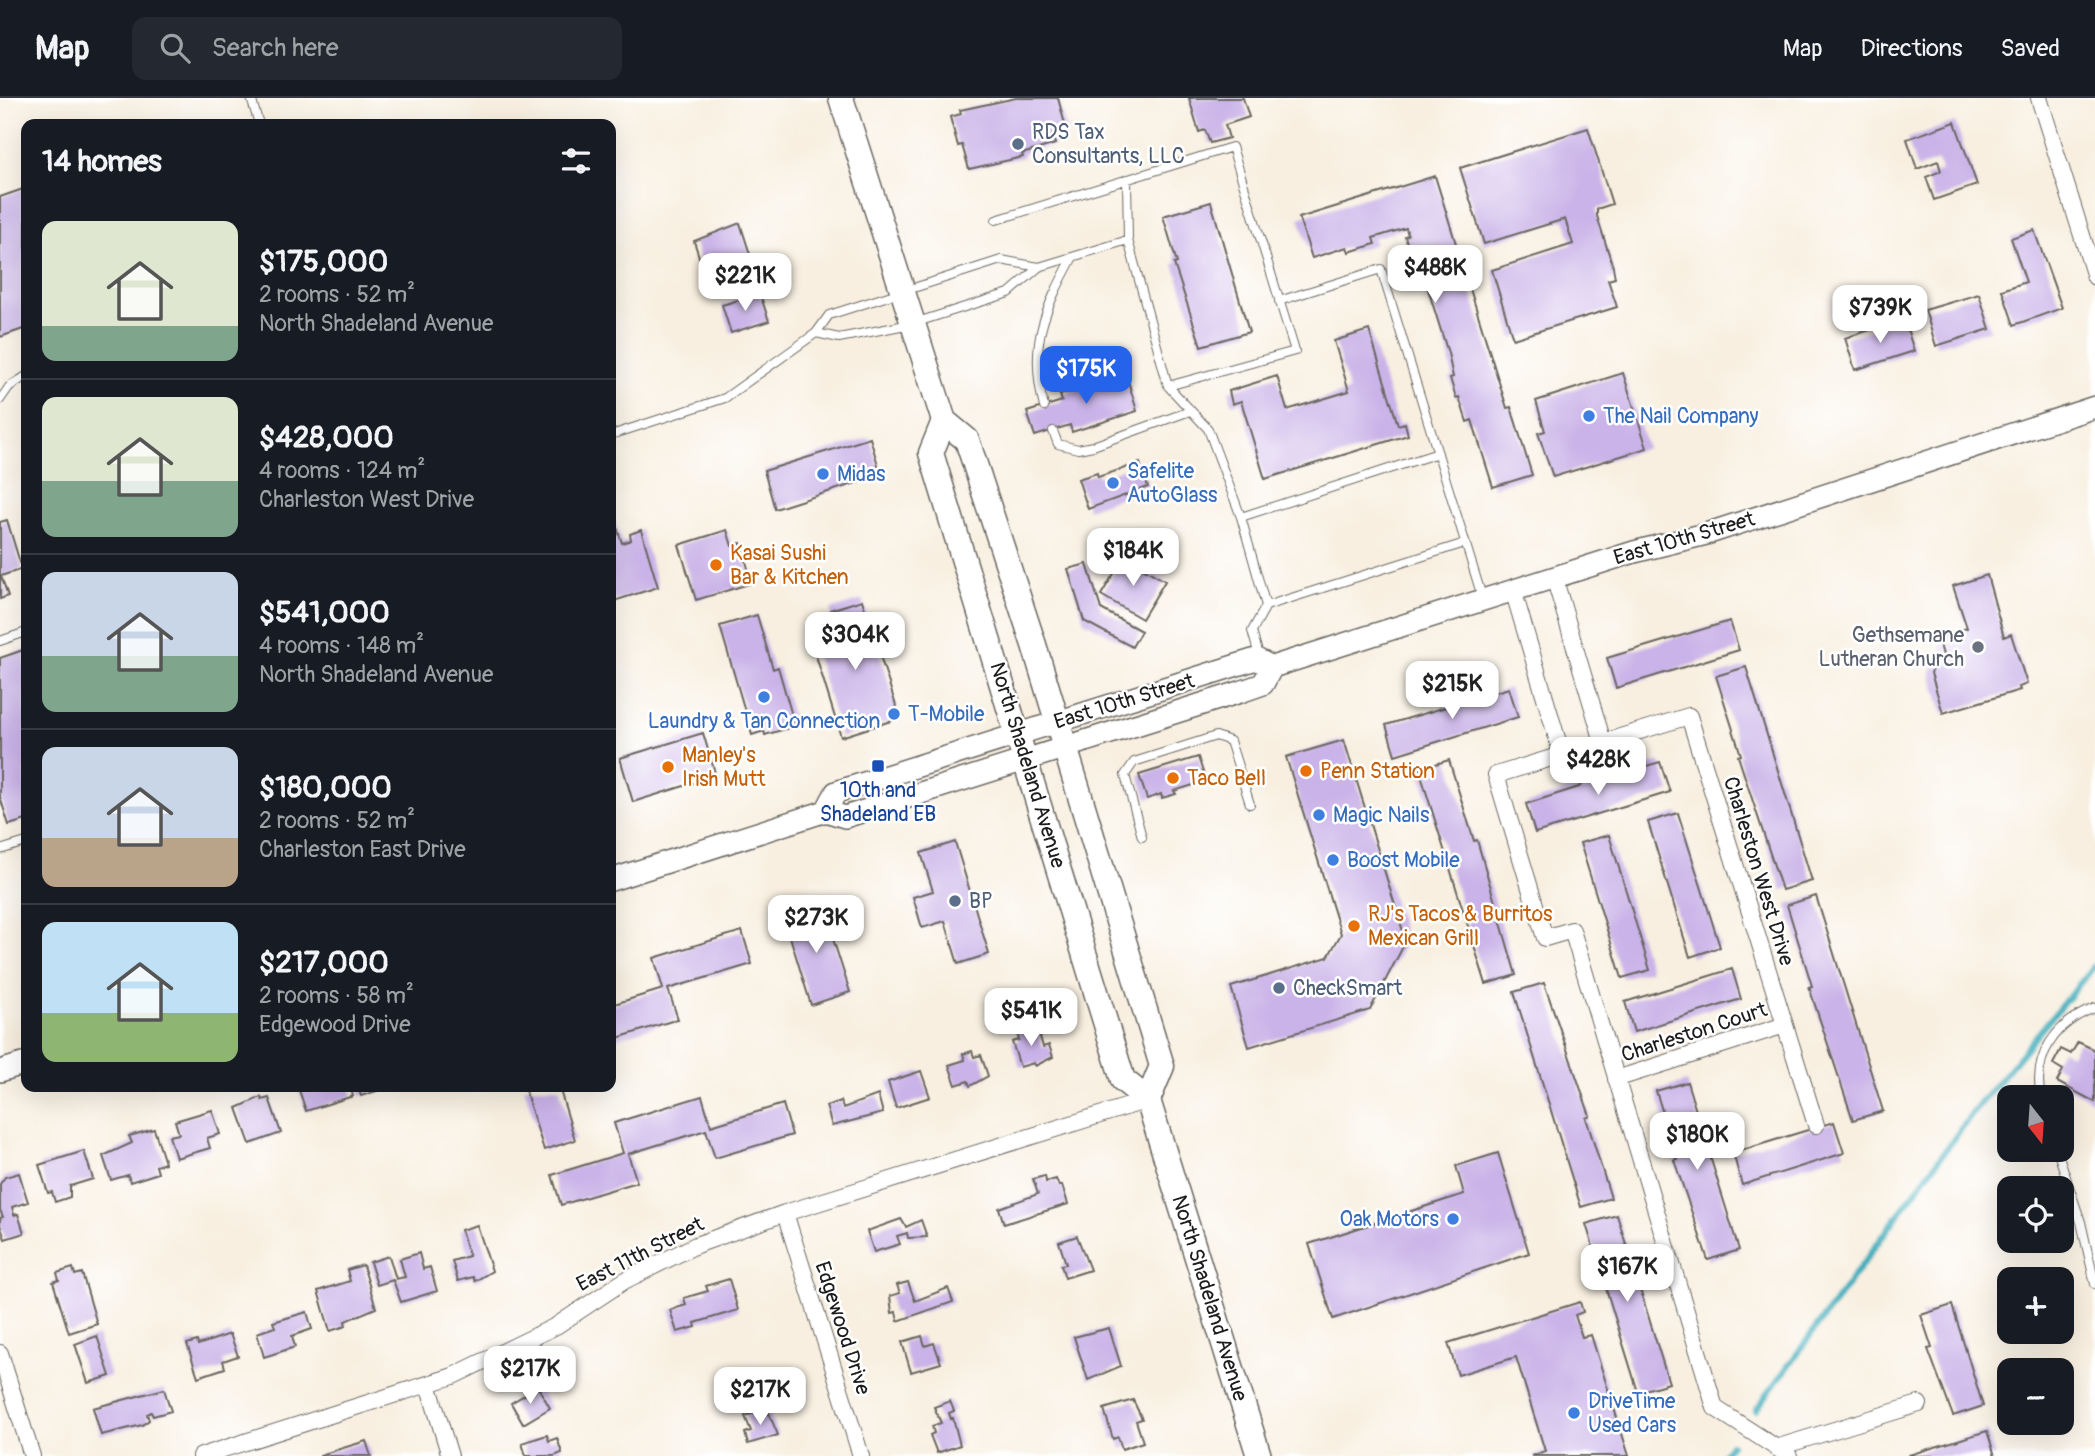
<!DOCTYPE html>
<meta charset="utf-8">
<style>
:root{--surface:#171b24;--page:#242831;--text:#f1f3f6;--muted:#9ea1a6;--line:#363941;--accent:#2563eb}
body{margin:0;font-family:Pangolin,sans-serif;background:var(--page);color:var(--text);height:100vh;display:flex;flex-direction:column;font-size:26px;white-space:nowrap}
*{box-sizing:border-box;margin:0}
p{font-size:23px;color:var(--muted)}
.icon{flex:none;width:38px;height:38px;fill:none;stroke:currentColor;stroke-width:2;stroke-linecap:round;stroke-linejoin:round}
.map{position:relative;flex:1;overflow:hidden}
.drawer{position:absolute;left:21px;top:21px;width:595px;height:973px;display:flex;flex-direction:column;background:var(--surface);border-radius:14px;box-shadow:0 7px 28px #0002}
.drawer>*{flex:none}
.needle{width:46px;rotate:163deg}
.fabs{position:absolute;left:1997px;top:987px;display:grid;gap:14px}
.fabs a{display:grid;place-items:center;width:77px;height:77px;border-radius:14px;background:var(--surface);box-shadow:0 7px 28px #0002;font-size:35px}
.price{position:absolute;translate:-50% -60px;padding:0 16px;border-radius:14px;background:#fff;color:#222;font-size:23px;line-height:46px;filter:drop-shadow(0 2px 4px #0008)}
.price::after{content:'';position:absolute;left:50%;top:42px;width:21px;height:16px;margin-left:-10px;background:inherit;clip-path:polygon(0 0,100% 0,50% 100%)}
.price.active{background:var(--accent);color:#fff}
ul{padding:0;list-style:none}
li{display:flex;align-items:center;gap:21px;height:175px;padding:0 21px}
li+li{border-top:2px solid var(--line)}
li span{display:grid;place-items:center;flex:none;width:196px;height:140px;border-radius:14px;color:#555}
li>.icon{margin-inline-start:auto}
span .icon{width:84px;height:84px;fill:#fffc;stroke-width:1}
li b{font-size:30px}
h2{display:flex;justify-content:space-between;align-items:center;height:84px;padding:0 21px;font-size:30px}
header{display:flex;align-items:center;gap:42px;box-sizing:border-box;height:98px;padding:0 35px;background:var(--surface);border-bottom:2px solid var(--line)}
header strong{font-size:33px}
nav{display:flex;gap:38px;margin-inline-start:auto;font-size:24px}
.search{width:490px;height:63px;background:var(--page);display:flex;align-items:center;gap:18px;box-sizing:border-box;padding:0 24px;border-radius:14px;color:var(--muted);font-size:26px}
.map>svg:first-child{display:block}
</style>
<header>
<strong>Map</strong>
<div class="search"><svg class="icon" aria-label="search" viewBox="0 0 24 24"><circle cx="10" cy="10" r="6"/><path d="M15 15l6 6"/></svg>Search here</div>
<nav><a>Map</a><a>Directions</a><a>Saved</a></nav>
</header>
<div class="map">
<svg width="2095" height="1358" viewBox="0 0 2095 1358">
<rect width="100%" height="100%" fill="#fff"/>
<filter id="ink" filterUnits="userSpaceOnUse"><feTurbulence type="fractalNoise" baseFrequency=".0143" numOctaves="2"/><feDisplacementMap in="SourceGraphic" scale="14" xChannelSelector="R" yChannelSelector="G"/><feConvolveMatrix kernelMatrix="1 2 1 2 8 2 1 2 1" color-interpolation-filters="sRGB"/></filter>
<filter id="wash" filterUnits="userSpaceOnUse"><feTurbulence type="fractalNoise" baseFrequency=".00686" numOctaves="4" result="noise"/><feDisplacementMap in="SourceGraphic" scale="28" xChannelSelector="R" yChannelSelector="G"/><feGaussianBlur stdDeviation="1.57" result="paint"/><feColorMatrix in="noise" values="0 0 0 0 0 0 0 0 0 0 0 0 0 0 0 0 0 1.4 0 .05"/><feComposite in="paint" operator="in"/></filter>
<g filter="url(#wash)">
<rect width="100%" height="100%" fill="#f8efe0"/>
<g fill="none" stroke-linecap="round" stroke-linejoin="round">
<path stroke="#3eadbc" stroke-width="6" d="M1756,1312L1974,1013L2095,867
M1722,1358L1731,1346"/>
</g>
<g id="blocks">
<path fill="#cab3e8" d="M1016,0H1058L1067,34L1052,37L1055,46L1022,56L1023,59L969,71L962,47L958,48L950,19L961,16L960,12Z
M1189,0H1243L1249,19L1225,27L1229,40L1210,45L1205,32L1199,34Z
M1955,24L1977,87L1934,102L1926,79L1941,73L1938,63L1917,71L1907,41Z
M1588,30L1612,106L1597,111V118L1613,169L1615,180L1608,182L1617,209L1513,241L1492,172L1573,146L1565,121L1484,146L1460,70Z
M1435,78L1507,310L1511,309L1532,377L1493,389L1472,322L1467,324L1459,299L1456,300L1450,280L1453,279L1448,255L1427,188L1425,189L1415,157L1411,159L1405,138L1408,137L1406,130L1373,140L1375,146L1349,154L1347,149L1312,160L1299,120Z
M26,90V230L0,239V99Z
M1211,104L1249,234L1201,248L1174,166L1177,165L1163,118Z
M740,125L755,172L726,181L724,175L706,181L694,143Z
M2034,132L2062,210L2014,227L2002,192L2026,184L2011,140Z
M760,196L769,223L731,235L722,207Z
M1979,196L1990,231L1936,248L1925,212Z
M1904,221L1914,253L1855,272L1845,240Z
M1369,232L1398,327L1405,325L1408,337L1265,381L1241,303L1232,306L1229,293L1277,278L1287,312L1349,293L1334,243Z
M1623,275L1647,350L1553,379L1538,335L1545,333L1536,303Z
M1126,276L1137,313L1072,334L1070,327L1035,338L1027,314L1062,303L1060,297L1081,290L1080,287Z
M870,340L881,377L775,411L764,373Z
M1140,365L1148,389L1088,411L1078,381L1097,375L1098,379Z
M611,411L622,445L631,442L630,436L641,432L658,489L611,504Z
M7,422L22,471L1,478L8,498L0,501V424Z
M727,432L732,448L741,445L752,485L696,502L679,447Z
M1124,459L1165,483L1142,521L1101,497Z
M1087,466L1101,511L1141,533L1132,549L1084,523L1068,471Z
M1987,477L2004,539L2011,536L2027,586L2019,589L2020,592L1943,615L1931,575L1935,565L1943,557L1938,540L1967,530L1953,488Z
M862,502L900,620L841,639L813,548L819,536L836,531L830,512Z
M757,517L773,571L778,569L795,628L765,637L764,633L752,637L720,528Z
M1730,523L1739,552L1616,590L1607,560Z
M26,551V722L9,727L0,699V560Z
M1746,569L1812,783L1782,792L1738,658L1741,657L1716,578Z
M1509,590L1518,619L1395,657L1386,627Z
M703,635L716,678L633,704L620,660Z
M1344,642L1406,843L1370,912L1249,949L1231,889L1328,859L1341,836L1286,659Z
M1198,659L1206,683L1174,693L1176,696L1162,700L1161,696L1147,701L1139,677Z
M1449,662L1474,743L1477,742L1516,877L1486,886L1419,671Z
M1660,664L1670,694L1535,735L1526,706L1579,689L1592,677L1606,678V680Z
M1678,715L1720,849L1690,859L1648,724Z
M1609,737L1650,872L1622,880L1580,745Z
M955,744L989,856L958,866L945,823L922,830L913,799L933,793L921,755Z
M1816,798L1883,1013L1853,1022L1809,889L1812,888L1787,807Z
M811,807L815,822L826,819L850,894L811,907L783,816Z
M742,833L752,866L668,891L678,921L611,942V907L663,891L654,860Z
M1732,871L1741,901L1634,934L1625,904Z
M1544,885L1590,1018L1586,1020L1611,1100L1581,1109L1514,894Z
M1031,927L1034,937L1039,935L1043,949L1049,947L1053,959L1035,968L1034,965L1020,969L1012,944L1019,942L1016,932Z
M2078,944L2095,952V1004L2057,984L2063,972L2053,966L2061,951L2071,956Z
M972,953L974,959L981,957L988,978L970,988L968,983L956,987L949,967L965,962L963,956Z
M921,973L930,999L896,1010L888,984Z
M1687,984L1739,1152L1708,1162L1674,1062L1677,1061L1656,993Z
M298,989H350L353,998L306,1013Z
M358,989H389L361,998Z
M524,989H559L575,1042L544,1052Z
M878,997L883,1015L832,1028L826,1008L841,1003L843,1010Z
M702,998L711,1028L783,1006L792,1037L715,1060L706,1032L628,1056L637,1084L561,1107L552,1077L623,1055L614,1025Z
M261,999L262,1002L269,1000L281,1035L250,1046L237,1010Z
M212,1012L220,1036L207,1040L210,1050L176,1060L169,1038L179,1036L175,1023Z
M1834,1024L1844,1055L1742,1087L1733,1055Z
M154,1031L165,1065L156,1068L158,1075L130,1084L128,1077L111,1082L103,1058L132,1045L129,1038Z
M84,1053L93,1081L70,1088V1099L55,1104L52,1094L48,1095L39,1067Z
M1498,1055L1529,1155L1333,1221L1309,1146L1464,1096L1456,1068Z
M19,1075L28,1104L12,1109L14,1117L18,1116L24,1135L5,1141L0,1127V1120L3,1119L0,1112V1086L5,1079Z
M1045,1078L1046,1084L1056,1081L1059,1088L1062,1087L1068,1106L1004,1126L999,1110L1038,1096L1033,1081Z
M1617,1117L1669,1285L1638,1294L1586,1126Z
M901,1121L906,1129L921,1122L927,1139L908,1140L907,1135L897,1138L900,1146L874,1154L867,1133Z
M477,1127L492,1173L475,1183L473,1179L458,1183L452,1163L469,1158L461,1132Z
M1077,1138L1090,1172L1065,1180L1061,1167L1066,1166L1059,1144Z
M419,1155L423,1171L430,1169L437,1193L401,1204L393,1182L377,1187L370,1164L389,1158L396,1181L405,1179L400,1161Z
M363,1167L376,1210L345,1223L346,1228L330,1233L318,1193L350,1183L347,1172Z
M73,1170L75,1177L82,1175L97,1226L69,1235L53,1184L59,1182L57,1175Z
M729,1181L738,1212L695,1225L696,1229L677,1234L670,1212L686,1207L684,1200L708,1193L706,1188Z
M908,1184L915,1203L948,1190L953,1204L898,1223L896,1214L892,1215L890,1198L900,1195L897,1187Z
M1580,1204L1583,1214L1575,1217L1582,1239L1591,1237L1629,1358H1531L1545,1353L1516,1259L1458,1277L1448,1245Z
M1952,1207L1983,1308L1953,1318L1928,1251L1932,1250L1921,1217Z
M307,1214L312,1231L292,1238L295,1249L264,1259L257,1235L275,1229L273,1224Z
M1109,1230L1121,1268L1088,1282L1074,1239Z
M230,1236L238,1258L223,1263L225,1270L198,1279L187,1246L197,1243L198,1247Z
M97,1238L110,1278L88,1285L75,1246Z
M922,1238L925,1248L934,1245L941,1265L911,1274L902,1244Z
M538,1289L550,1310L523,1326L511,1305Z
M164,1291L171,1313L153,1318L151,1314L147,1316L149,1322L142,1327L101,1337L93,1310Z
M1133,1302L1142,1321L1136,1323L1143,1344L1122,1351L1118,1339L1113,1341L1104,1311Z
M950,1303L954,1313L949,1315L951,1321L953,1320L960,1347L937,1355L930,1337L934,1335L932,1328L941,1325L934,1309Z
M767,1311L778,1337L748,1346L745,1335L751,1333L745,1318Z
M1987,1333L1995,1358H1909V1357Z
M547,1337L549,1343L557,1340L562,1355L554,1358H526L522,1345Z
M366,1343L371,1358H320V1357Z"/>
</g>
</g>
<g filter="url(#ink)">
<use href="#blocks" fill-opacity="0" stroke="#696661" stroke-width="2"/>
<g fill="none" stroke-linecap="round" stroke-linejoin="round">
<g stroke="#696661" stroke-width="10">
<path id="service" d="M251,0L259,26
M1127,81L1128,142
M996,122L1232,49L1295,253L1168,288
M1039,169L1001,162L829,217L816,235L839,240L911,226L1009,195L1039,169L1128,142L1168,288L1208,331L1241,419L1266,508
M1279,203L1381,171L1483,502
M0,302L9,289L26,278
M1044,309C1028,246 1044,213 1073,159
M1053,333L1058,346L1078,351L1093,348L1190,313
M611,337L725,300L816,235
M1241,419L1438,355
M0,543L26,534
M1260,561L1252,533L1266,508L1465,445
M1142,739L1125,677L1134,664L1216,638L1230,643L1250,706
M0,752L26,744
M2041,999C2032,958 2056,924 2095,910
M2057,1052L2081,1124L2095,1186"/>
</g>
<g stroke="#696661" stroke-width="18">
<path id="minor" d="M2039,0L2095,179
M1554,479L1603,644
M1513,492L1562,657
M1616,981L1785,927
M785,1115L861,1358
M0,1255L32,1358
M428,1286L450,1358
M1779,1349L1919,1306
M201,1358L453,1278L556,1228L624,1183L696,1147L785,1115L1148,1002
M1789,1358L1715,1310L1572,832L1545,840L1496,677L1689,618L1816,1027"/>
</g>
<g stroke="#696661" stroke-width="24">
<path id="secondary" d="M826,713L836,694L1256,561L1272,569L1634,454L1706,436L2095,309
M611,782L826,713L845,719L1240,594L1263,586L1272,569
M0,973L26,965"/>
</g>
<g stroke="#696661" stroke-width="27">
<path id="primary" d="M841,0L944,323L967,342L1034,547L1162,968L1148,1002
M944,323L931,355L1123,982L1148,1002L1259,1358"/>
</g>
<use href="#service" stroke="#fff" stroke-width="8"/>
<use href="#minor" stroke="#fff" stroke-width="16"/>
<use href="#secondary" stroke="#fff" stroke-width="21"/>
<use href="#primary" stroke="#fff" stroke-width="24"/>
</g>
</g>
<g fill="#5c6f8a" stroke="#fff" stroke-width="2.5">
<circle cx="1018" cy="46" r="7"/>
<circle cx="955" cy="803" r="7"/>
<circle cx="1279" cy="890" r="7"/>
</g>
<g fill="#3f7fe0" stroke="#fff" stroke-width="2.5">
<circle cx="1589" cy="318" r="7"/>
<circle cx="823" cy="376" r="7"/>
<circle cx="1113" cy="385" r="7"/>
<circle cx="764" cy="599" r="7"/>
<circle cx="894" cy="616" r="7"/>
<circle cx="1319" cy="717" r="7"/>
<circle cx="1333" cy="762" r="7"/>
<circle cx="1453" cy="1121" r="7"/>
<circle cx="1574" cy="1315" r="7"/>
</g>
<g fill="#e8710a" stroke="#fff" stroke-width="2.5">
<circle cx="716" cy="467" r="7"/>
<circle cx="668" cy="669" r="7"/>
<circle cx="1306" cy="673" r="7"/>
<circle cx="1173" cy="680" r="7"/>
<circle cx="1354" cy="828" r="7"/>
</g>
<circle fill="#6b7280" stroke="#fff" stroke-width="2.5" cx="1978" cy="549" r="7"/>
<rect fill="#1a4fb4" stroke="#fff" stroke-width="2.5" x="871" y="661" width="14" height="14" rx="3.5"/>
<g text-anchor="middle" stroke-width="5" stroke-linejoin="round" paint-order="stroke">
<g font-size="21" fill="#4e5e75" stroke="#fff" text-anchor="start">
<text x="1032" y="41">RDS Tax<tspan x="1032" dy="24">Consultants, LLC</tspan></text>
<text x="969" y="810">BP</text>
<text x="1293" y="897">CheckSmart</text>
</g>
<g font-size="21" fill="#366cbe" stroke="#fff" text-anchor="start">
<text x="1603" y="325">The Nail Company</text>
<text x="1127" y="380">Safelite<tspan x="1127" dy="24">AutoGlass</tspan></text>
<text x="837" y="383">Midas</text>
<text x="908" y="623">T-Mobile</text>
<text x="764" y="630" text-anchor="middle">Laundry &amp; Tan Connection</text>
<text x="1333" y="724">Magic Nails</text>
<text x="1347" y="769">Boost Mobile</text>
<text x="1439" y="1128" text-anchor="end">Oak Motors</text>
<text x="1588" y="1310">DriveTime<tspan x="1588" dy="24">Used Cars</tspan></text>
</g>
<g font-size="21" fill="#1c1c1c" stroke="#fff">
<text transform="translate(1684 440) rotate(-16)" y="7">East 10th Street</text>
<text transform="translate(1124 603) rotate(-17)" y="7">East 10th Street</text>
<text transform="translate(1028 667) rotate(73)" y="7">North Shadeland Avenue</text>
<text transform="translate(1759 773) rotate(73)" y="7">Charleston West Drive</text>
<text transform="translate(1694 934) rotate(-18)" y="7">Charleston Court</text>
<text transform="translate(640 1156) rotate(-27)" y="7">East 11th Street</text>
<text transform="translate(1210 1200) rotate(73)" y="7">North Shadeland Avenue</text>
<text transform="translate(843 1230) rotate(72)" y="7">Edgewood Drive</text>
</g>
<g font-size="21" fill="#c56008" stroke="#fff" text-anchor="start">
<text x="730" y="462">Kasai Sushi<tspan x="730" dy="24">Bar &amp; Kitchen</tspan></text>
<text x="682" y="664">Manley's<tspan x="682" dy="24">Irish Mutt</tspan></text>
<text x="1320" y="680">Penn Station</text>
<text x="1187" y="687">Taco Bell</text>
<text x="1368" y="823">RJ's Tacos &amp; Burritos<tspan x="1368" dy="24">Mexican Grill</tspan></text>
</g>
<g font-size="21" fill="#5b616d" stroke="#fff" text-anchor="end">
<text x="1964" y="544">Gethsemane<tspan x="1964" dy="24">Lutheran Church</tspan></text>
</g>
<g font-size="21" fill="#164399" stroke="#fff">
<text x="878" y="699">10th and<tspan x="878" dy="24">Shadeland EB</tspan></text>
</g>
</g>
</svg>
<div class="fabs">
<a><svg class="needle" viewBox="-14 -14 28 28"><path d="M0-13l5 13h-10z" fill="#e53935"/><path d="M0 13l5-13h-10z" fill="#9ea1a6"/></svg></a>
<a><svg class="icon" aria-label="locate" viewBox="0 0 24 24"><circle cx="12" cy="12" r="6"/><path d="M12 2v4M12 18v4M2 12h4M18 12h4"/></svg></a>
<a>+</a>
<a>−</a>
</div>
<b class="price" style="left:1435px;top:207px">$488K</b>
<b class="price" style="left:745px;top:215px">$221K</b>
<b class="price" style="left:1880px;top:247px">$739K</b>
<b class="price active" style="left:1086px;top:308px">$175K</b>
<b class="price" style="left:1133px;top:490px">$184K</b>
<b class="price" style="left:855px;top:574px">$304K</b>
<b class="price" style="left:1452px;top:623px">$215K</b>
<b class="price" style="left:1598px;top:699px">$428K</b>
<b class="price" style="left:816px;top:857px">$273K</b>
<b class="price" style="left:1031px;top:950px">$541K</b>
<b class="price" style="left:1697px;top:1074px">$180K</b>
<b class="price" style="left:1627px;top:1206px">$167K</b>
<b class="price" style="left:530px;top:1308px">$217K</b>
<b class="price" style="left:760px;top:1329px">$217K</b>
<section class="drawer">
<h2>14 homes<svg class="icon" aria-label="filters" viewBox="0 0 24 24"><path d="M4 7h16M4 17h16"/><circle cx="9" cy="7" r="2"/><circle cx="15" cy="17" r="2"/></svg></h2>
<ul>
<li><span style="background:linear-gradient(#dfe7d0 75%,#7fa58c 0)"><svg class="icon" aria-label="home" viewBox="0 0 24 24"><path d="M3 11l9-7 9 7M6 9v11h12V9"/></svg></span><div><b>$175,000</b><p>2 rooms · 52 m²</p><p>North Shadeland Avenue</p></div></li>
<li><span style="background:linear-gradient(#dfe7d0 60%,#7fa58c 0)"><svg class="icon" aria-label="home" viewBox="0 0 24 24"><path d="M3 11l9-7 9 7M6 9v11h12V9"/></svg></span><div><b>$428,000</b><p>4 rooms · 124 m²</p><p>Charleston West Drive</p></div></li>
<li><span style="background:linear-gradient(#c9d6e8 60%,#7fa58c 0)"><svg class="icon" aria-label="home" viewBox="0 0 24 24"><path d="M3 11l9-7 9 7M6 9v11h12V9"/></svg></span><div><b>$541,000</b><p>4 rooms · 148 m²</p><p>North Shadeland Avenue</p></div></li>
<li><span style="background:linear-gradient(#c9d6e8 65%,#b9a48a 0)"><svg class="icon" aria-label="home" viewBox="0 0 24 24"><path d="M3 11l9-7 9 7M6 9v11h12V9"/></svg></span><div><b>$180,000</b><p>2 rooms · 52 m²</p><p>Charleston East Drive</p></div></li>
<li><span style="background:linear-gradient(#bfe0f5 65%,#8fb573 0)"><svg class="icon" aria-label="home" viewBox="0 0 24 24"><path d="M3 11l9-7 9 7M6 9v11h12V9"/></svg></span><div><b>$217,000</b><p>2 rooms · 58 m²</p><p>Edgewood Drive</p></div></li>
</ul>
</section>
</div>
